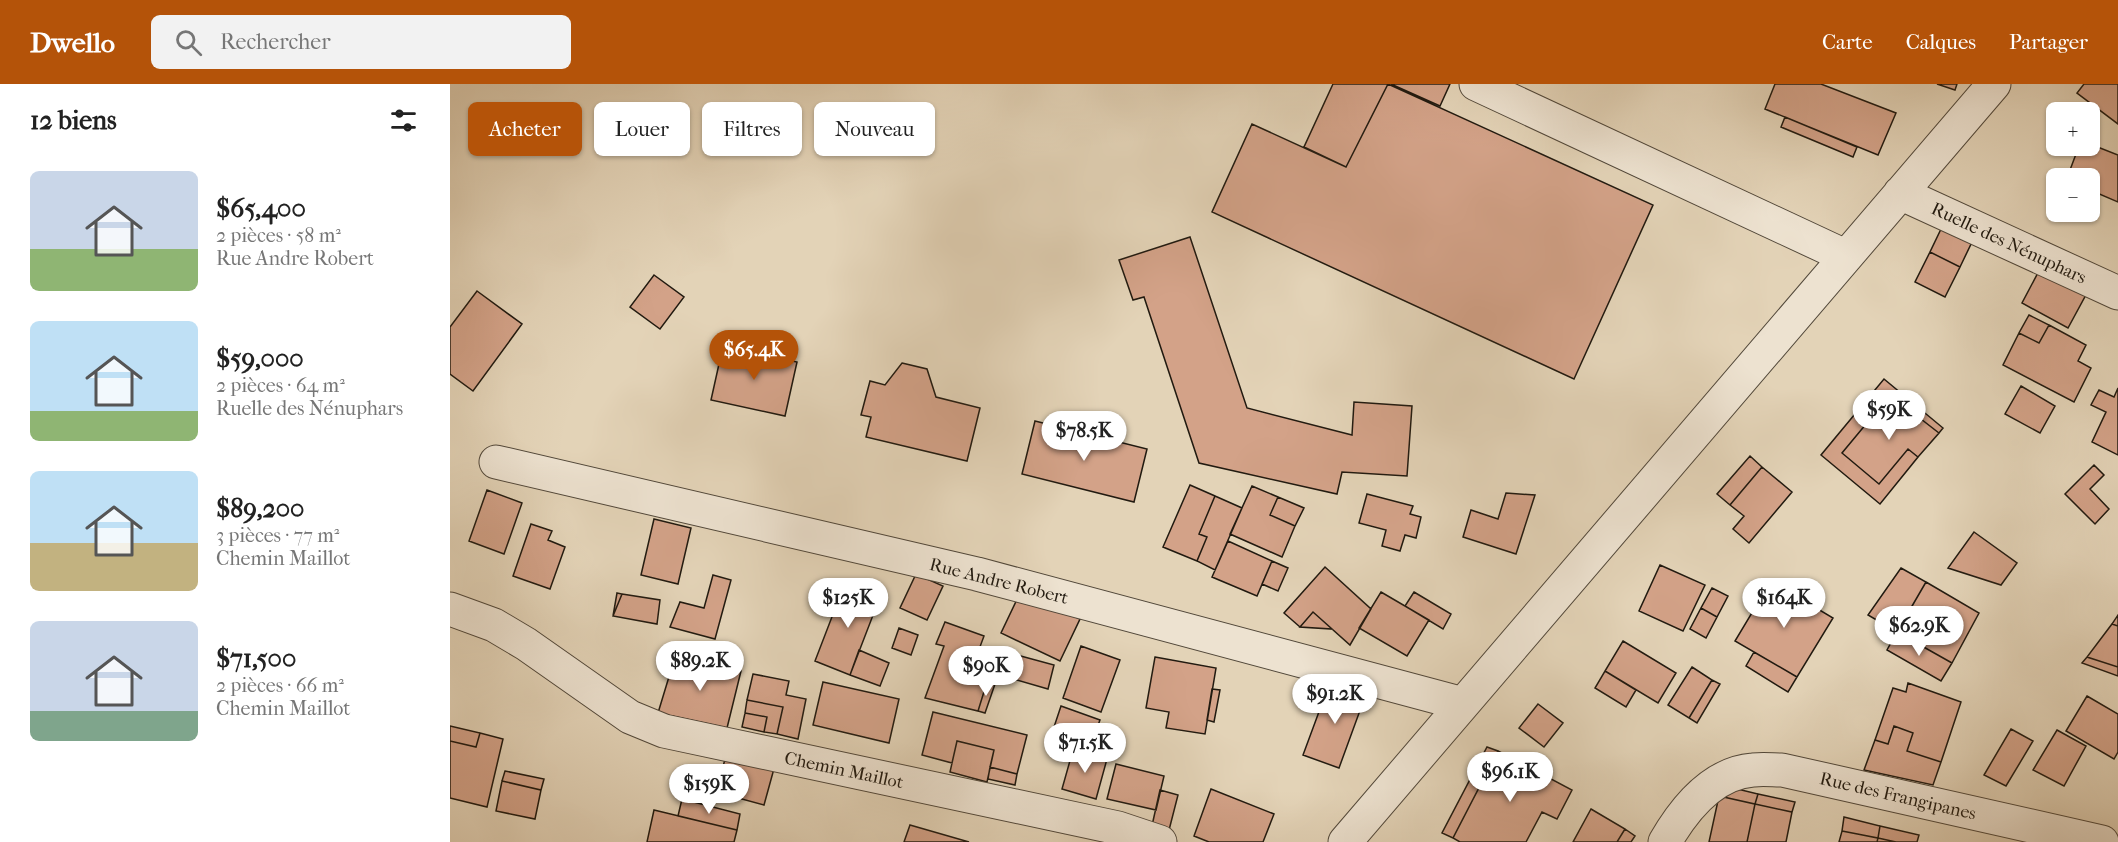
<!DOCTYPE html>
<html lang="fr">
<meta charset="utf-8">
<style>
:root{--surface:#fff;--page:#f2f2f2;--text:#222;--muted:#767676;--accent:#b45309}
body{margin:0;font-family:"IM FELL French Canon",serif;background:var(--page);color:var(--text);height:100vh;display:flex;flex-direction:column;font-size:22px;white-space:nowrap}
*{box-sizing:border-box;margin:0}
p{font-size:20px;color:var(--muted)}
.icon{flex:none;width:33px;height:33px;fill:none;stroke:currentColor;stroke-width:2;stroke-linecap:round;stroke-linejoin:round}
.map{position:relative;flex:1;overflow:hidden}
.drawer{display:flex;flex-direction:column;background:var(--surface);width:450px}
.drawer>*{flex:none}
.top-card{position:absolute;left:18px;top:18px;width:570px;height:54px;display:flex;gap:12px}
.controls{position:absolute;left:1596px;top:18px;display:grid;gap:12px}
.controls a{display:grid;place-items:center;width:54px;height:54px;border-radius:9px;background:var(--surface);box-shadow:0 2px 4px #0004;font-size:30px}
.price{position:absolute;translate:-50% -51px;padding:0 14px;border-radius:21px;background:#fff;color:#222;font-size:20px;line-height:39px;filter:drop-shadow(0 2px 3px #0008)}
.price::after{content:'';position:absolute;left:50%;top:36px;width:18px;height:14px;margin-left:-9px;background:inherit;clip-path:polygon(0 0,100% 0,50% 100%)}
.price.current{background:var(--accent);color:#fff}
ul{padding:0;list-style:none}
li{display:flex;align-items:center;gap:18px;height:150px;padding:0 30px}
li span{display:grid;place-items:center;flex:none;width:168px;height:120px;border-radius:9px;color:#555}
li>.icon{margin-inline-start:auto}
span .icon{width:72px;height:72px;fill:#fffc;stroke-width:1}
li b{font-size:26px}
h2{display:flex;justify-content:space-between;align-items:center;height:72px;padding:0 30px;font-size:26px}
.tag{padding:0 21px;border-radius:9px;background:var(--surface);box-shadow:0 2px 4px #0004;font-size:21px;line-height:54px}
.tag.current{background:var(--accent);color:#fff}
header{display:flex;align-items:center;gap:36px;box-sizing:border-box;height:84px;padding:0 30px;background:var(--accent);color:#fff}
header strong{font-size:28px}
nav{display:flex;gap:33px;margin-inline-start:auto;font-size:21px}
.search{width:420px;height:54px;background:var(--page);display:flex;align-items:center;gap:15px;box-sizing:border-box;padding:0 21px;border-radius:9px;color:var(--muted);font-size:22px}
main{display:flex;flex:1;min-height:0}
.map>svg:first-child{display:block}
</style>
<header>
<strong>Dwello</strong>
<div class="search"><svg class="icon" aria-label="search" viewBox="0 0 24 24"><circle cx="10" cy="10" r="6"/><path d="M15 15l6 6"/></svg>Rechercher</div>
<nav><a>Carte</a><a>Calques</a><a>Partager</a></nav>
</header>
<main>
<section class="drawer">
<h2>12 biens<svg class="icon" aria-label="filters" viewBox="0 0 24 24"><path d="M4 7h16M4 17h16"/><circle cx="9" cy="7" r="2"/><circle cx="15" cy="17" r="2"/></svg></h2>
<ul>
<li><span style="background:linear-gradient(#c9d6e8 65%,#8fb573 0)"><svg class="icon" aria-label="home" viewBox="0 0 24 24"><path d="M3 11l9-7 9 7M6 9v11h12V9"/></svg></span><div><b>$65,400</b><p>2 pièces · 58 m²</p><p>Rue Andre Robert</p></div></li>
<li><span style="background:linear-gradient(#bfe0f5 75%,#8fb573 0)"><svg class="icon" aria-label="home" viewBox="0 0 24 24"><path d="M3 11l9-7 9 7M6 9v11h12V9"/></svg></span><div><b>$59,000</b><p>2 pièces · 64 m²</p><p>Ruelle des Nénuphars</p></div></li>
<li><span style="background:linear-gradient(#bfe0f5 60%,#c2b280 0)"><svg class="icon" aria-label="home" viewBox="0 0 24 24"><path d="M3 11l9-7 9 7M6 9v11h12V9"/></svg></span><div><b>$89,200</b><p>3 pièces · 77 m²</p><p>Chemin Maillot</p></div></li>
<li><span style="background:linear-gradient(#c9d6e8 75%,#7fa58c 0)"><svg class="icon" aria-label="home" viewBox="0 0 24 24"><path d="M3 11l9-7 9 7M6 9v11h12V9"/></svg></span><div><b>$71,500</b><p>2 pièces · 66 m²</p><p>Chemin Maillot</p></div></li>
</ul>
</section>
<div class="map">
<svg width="1668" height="758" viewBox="0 0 1668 758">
<rect width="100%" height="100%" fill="#e3d3b7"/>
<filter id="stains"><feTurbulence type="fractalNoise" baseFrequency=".00333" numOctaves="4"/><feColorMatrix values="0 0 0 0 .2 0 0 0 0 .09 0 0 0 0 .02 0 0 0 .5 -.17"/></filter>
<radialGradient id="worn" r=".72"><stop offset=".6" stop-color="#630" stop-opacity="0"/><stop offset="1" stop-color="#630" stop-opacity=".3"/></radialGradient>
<path fill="#d3a288" stroke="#211a10" stroke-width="1.5" d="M883,0H938L896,83L854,63Z
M938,0L1203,121L1124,295L762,128L802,40L896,83Z
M941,0H1000L990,22Z
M1325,0H1371L1446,29L1428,71L1315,25Z
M1487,0H1507L1505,6Z
M1634,0H1668V40L1627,9Z
M1335,33L1407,63L1403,73L1331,43Z
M1640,60L1668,71V118L1640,106V94H1617L1629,62H1640Z
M1492,143L1522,158L1510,183L1480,168Z
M740,153L797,324L902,351L904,318L962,322L957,392L892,388L887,410L749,379L694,213L683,216L669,176Z
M1480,168L1510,183L1495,213L1465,198Z
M1591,183L1638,207L1618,244L1572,219Z
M204,191L234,213L210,245L180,223Z
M27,207L72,240L23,307L0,290V243Z
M1579,231L1599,241L1589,259L1569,249Z
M1599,241L1636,261L1628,277L1641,284L1624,318L1553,281L1569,249L1589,259Z
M273,262L347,278L335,332L261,316Z
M452,279L477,285L486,313L530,324L517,377L416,353L421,333L411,331L420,297L435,301Z
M1434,295L1493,344L1489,349L1458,325L1453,330L1436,316L1392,369L1429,400L1458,365L1468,373L1430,420L1371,371Z
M1571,302L1605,322L1590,349L1555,330Z
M1668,304V371L1642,358L1656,328L1641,321L1649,306L1664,313Z
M1436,316L1453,330L1458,325L1489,349L1468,373L1458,365L1429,400L1392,369Z
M618,328L667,340L663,357L614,344Z
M585,337L697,365L684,418L572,390Z
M1300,372L1312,383L1280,421L1267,410Z
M1644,381L1654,391L1640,405L1659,425L1645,440L1615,410Z
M1312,383L1342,408L1299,459L1283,445L1294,432L1280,421Z
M740,401L765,412L749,450L757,453L747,477L713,463Z
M802,402L828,413L820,431L845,442L832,473L780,450Z
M37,406L72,419L54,470L19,457Z
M1056,409L1085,411L1066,470L1013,453L1021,426L1048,435Z
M917,410L963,422L960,430L971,433L966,454L955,451L950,467L932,462L936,446L909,439Z
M765,412L792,424L765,486L747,477L757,453L749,450Z
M828,413L854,424L845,442L820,431Z
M204,435L241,444L228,500L191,491Z
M81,440L102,447L98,456L115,463L100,505L63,492Z
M1524,448L1567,479L1551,501L1498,484Z
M778,457L822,477L807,512L762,493Z
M822,477L838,484L828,507L812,500Z
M1210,481L1255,501L1233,547L1189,527Z
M875,483L921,525L900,561L863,528L850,543L834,529Z
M1451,484L1476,498L1447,548L1418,531Z
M466,490L493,502L477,536L450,524Z
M263,491L281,496L265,555L220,543L230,518L254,524Z
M1321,497L1383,534L1347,593L1285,557Z
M1476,498L1529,529L1502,579L1447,548Z
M395,499L430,513L400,591L365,577Z
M1262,504L1278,512L1267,533L1251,524Z
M571,507L630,535L610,577L551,549Z
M931,508L979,536L957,572L909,544Z
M964,508L1001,530L993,545L955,522Z
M167,509L172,510L163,532Z
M172,510L210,516L207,540L163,532Z
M1251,524L1267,533L1256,554L1240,545Z
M863,528L882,545L850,543Z
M1668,531V542L1662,540Z
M495,538L534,552L521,587L536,592L534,596L537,598L528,627L475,614L494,562L486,560Z
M1662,540L1668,542V583L1637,573Z
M449,544L468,551L461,571L442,564Z
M1447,548L1502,579L1491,597L1437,566Z
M1173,557L1226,589L1208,619L1155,587Z
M631,562L670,576L651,628L613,614Z
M409,566L439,579L430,602L400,591Z
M1304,568L1347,593L1338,608L1296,582Z
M567,571L604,581L598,605L560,594Z
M225,573L291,587L277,644L208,629Z
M705,573L766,584L755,650L716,644L719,628L696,624Z
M1637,573L1668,583V592L1632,579Z
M1242,583L1262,596L1239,634L1218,621Z
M1155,587L1186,606L1176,623L1145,604Z
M303,590L339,597L336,611L356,615L348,655L327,650L333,623L297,616Z
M1262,596L1270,600L1247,639L1239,634Z
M373,598L449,615L439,659L363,641Z
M537,598L545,600L535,629L528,627Z
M880,598L916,610L889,684L853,671Z
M1458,599L1511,618L1491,678L1457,667L1463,649L1444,642L1438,660L1425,656L1443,604L1456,608Z
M762,605L770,606L764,638L757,636Z
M1637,612L1668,630V668L1664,675L1616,647Z
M297,616L333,623L327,650L314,648L317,633L295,629Z
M1088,620L1113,639L1094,663L1069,644Z
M611,622L650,636L642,657L604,643Z
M483,628L577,651L567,690L540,683L544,666L507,657L502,679L472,671Z
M295,629L317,633L314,648L292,643Z
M0,642L30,649L26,663L0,657Z
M1444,642L1463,649L1457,667L1491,678L1483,701L1414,686L1425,656L1438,660Z
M1561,645L1583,657L1556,702L1534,691Z
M1607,646L1636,662L1614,702L1583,686Z
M30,649L53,655L37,723L0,714V657L26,663Z
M507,657L544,666L537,698L500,688Z
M1037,663L1048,667L1003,754L992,749Z
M623,666L657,675L646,715L612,705Z
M1048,667L1122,706L1107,735L1092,728L1076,758H1010L1003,754Z
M277,668L325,681L314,721L266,708Z
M666,680L714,692L706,726L657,715Z
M540,683L567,690L565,701L538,695Z
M55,687L94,695L91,706L52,697Z
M52,697L91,706L85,735L46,727Z
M1275,702L1308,710L1305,720L1269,712Z
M761,705L824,730L813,758H759L744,752Z
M710,706L728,711L718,750L701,746Z
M1308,710L1345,718L1342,728L1305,720Z
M1269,712L1305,720L1297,758H1259Z
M232,715L290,730L287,746L228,732Z
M1305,720L1342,728L1336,758H1297Z
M1141,725L1175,745L1167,758H1123Z
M204,726L287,746L284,758H197Z
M1394,733L1430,742L1428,754L1392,747Z
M460,741L519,758H454Z
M1430,742L1469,751L1467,758H1446L1428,754Z
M1175,745L1185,752L1181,758H1167Z
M1392,747L1428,754L1427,758H1389Z
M1428,754L1446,758H1427Z"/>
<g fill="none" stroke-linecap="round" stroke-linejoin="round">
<g stroke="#52483a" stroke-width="35">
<path id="minor" d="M1026,0L1395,172
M1450,109L1668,209
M46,378L527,490L1013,620
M0,525L44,541L76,560L180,633L214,647L668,744L710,758
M895,758L1544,0
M1215,758C1234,725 1262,689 1303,686C1313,685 1323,686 1332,686L1652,758"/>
</g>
<use href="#minor" stroke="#ede2d0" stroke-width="33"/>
</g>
<g text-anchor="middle" stroke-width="5" stroke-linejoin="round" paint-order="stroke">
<g font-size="18" fill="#211a10" stroke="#ede2d0">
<text transform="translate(1559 159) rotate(25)" y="6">Ruelle des Nénuphars</text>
<text transform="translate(549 497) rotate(14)" y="6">Rue Andre Robert</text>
<text transform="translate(394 686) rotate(12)" y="6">Chemin Maillot</text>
<text transform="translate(1448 712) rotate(13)" y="6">Rue des Frangipanes</text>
</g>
</g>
<rect width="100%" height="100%" filter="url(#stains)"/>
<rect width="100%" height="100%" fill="url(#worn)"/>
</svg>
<div class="controls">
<a>+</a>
<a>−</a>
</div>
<b class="price current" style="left:304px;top:297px">$65.4K</b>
<b class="price" style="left:1439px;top:357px">$59K</b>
<b class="price" style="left:634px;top:378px">$78.5K</b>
<b class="price" style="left:398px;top:545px">$125K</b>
<b class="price" style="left:1334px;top:545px">$164K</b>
<b class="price" style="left:1469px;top:573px">$62.9K</b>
<b class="price" style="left:250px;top:608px">$89.2K</b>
<b class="price" style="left:536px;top:613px">$90K</b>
<b class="price" style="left:885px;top:641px">$91.2K</b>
<b class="price" style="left:635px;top:690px">$71.5K</b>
<b class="price" style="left:1060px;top:719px">$96.1K</b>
<b class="price" style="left:259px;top:731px">$159K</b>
<div class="top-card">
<a class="tag current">Acheter</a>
<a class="tag">Louer</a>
<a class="tag">Filtres</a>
<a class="tag">Nouveau</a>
</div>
</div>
</main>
